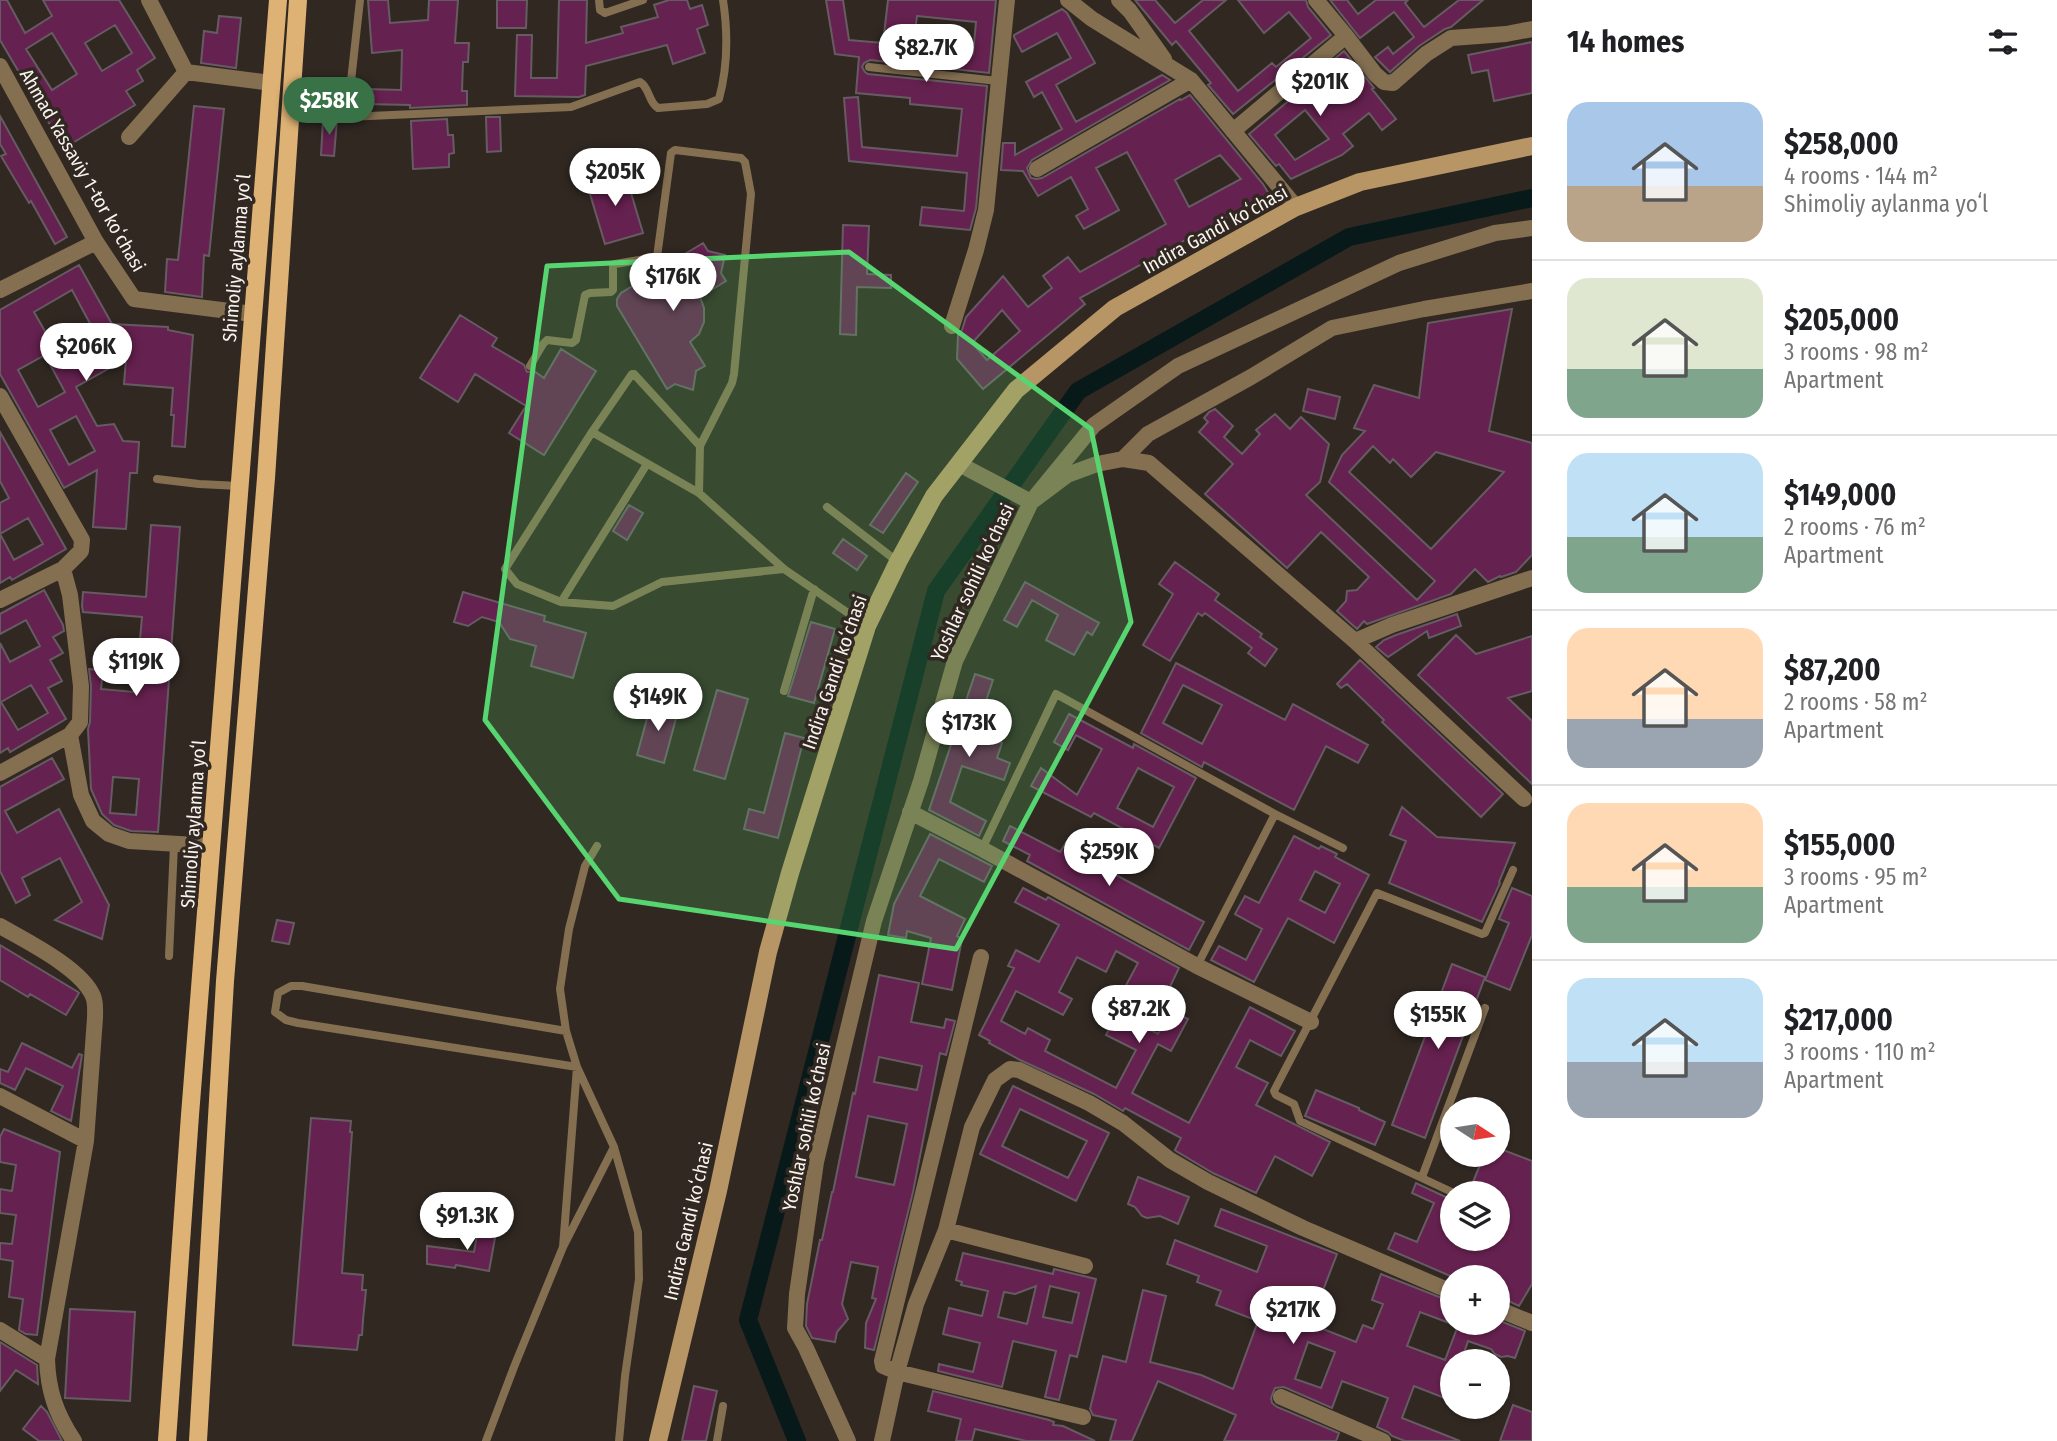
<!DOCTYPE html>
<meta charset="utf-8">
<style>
:root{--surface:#fff;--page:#f6f6f6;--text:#202124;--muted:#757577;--line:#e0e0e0;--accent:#397246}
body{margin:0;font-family:"Fira Sans Condensed",sans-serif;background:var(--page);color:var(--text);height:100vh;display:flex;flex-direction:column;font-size:26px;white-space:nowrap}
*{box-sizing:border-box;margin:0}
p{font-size:23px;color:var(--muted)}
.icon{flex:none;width:38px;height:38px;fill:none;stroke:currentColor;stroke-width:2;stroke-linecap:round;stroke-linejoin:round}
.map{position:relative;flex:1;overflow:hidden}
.panel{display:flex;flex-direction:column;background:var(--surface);width:525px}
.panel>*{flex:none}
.needle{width:46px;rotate:102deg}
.buttons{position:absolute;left:1440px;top:1097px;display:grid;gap:14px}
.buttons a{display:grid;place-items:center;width:70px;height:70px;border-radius:50%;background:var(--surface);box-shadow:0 2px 5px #0004;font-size:35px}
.price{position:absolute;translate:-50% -60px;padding:0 16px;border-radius:24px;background:#fff;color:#222;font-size:23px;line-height:46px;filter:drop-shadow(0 2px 4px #0008)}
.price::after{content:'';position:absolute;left:50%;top:42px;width:21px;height:16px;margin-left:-10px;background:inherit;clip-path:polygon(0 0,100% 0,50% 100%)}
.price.on{background:var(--accent);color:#fff}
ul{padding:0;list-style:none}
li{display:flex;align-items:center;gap:21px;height:175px;padding:0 35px}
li+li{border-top:2px solid var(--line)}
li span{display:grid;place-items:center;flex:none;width:196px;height:140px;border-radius:21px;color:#555}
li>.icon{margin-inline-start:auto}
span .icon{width:84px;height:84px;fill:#fffc;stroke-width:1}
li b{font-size:30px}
h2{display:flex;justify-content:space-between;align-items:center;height:84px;padding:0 35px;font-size:30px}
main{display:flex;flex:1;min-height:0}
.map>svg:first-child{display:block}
</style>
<main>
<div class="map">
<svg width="1532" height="1441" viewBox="0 0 1532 1441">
<rect width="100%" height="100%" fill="#312822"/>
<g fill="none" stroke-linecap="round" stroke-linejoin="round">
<path stroke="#08191a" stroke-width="18" d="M797,1441L748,1320L936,591L1078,391L1349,237L1532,198"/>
</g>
<path fill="#65214f" stroke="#665b62" stroke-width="2" fill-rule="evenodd" d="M0,0H7L25,33L52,16L43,0H119L155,58L137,70L143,81L126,91L135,105L71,144L63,131L56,135L0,40ZM115,25L132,53L102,71L85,43ZM52,33L77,74L52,90L26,49Z
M368,0H388L390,23L428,20L429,0H458L455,43H469L468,62H463L462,91H467V105L410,108V105L366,104L367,89L401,90L402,50L372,53Z
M497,0H527L526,28H497Z
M559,0H587L586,43L623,33L621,27L658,17L654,5L669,0H687L690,9L702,5L708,25L697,29L705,53L673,64L667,45L586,66L585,95L579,97L515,96L517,35H532L531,78H557Z
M826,0H843L849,40L883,43L888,0H996L989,73L870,60L864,63L862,67L865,72L868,74L987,86L976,208L970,230L920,225L922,207L964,211L967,173L849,161L844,98L858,97L862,147L957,156L962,109L910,104V98L856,93L859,57L835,54ZM917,16L976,22L973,54L913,48Z
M1135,0H1155L1175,23L1203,0H1226L1189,31L1238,91L1272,63L1276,67L1311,38L1289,12L1264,33L1238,0H1306L1308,7L1331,35L1233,114L1208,85L1211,83L1176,41L1172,45Z
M1330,0H1347L1358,14L1376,0H1408L1405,3L1424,27L1459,0H1483L1451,27L1445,29L1419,46L1390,72L1375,57L1388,47L1393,54L1414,37L1394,12L1360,38Z
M1062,9L1067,13L1095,63L1056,85L1076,122L1162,75L1170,80L1032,160L1027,168L1031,178L1036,179L1042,178L1180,99L1181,100L1190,95L1263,184L1269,194L1080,298L1085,304L983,389L957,359L958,335L962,330L966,317L1003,276L1028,307L1052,288L1043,276L1068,257L1080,272L1166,224L1127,152L1096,168L1119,210L1084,229L1076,216L1088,209L1071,177L1038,196L1023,171L1001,170L1003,143H1015V155L1062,129L1042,92L1034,97L1026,82L1071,58L1057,33L1022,52L1014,37V35ZM1220,155L1241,179L1189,207L1175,180ZM1002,310L1020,331L987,360L972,343Z
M219,16L241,18L236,68L201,63L204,31L217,33Z
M1532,42V93L1494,101L1488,70L1472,73L1468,55Z
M1344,51L1374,88L1372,89L1396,119L1382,130L1369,113L1343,134L1353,146L1342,155L1291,179L1279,164L1276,166L1249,134L1298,93L1296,91ZM1305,110L1329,139L1295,160L1275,135Z
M194,106L224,109L209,256L204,255L202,297L165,292L167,259L178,260Z
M0,116L67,237L55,244L31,201L29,203L1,156L6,154L0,144Z
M486,117H500L501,151L487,152Z
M323,119L337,120L334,156L321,155Z
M447,119L448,135H453L454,153L449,154V167L413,169L411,121Z
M625,173L643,233L605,244L587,184Z
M843,225L869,226L867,274L891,275V288L857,287L856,335L840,334Z
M703,243L708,251L725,255L721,273L726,281L700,297L704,308V322L699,334L690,342L705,366L696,371L693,390L675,384L667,389L617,306V299L621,293Z
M79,265L112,324L168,327V330L193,335L185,447L172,446L174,415H171L173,388L124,384L126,359L76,387L97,426L114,424L123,441L139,442L137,473H130L126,529L93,527L97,470L64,488L0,374V310ZM72,290L100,342L63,363L34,312ZM45,355L65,392L38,407L18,370ZM76,416L95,451L69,465L50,430Z
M1512,309L1489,431L1532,443V555L1516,572L1501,577L1500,576L1488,582L1475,569L1451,594L1367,624L1364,621L1357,629L1337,611L1346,601L1347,591L1357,590L1369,577L1321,532L1287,568L1205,494L1233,464L1199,432L1208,422L1204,418L1209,412L1215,409L1233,426L1224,437L1242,454L1260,434L1256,430L1275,414L1290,429L1301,417L1329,444L1320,482L1306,495L1417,600L1435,581L1329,482L1342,455L1365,431L1354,428L1374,385L1419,398L1428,323ZM1373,446L1390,463L1393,459L1411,477L1436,452L1504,472L1431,549L1349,472Z
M460,315L497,338L492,346L524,365L527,372L534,371L544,378L561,349L596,371L544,455L509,433L526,406L475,374L458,402L420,378Z
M1308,389L1340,397L1335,419L1303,411Z
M0,432L66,549L12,580L10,577L0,583V503L9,498L0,481ZM28,518L43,544L14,560L0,534Z
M906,473L918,482L883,533L870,525Z
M629,505L643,513L627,540L613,531Z
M151,525L180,527L158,832L131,831L114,825L102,814L91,789L88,729L90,722L91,686L89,669L103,670L101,689L134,692L135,673H137L142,617L83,612L82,606L83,592L146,597ZM113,777L139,779L136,815L110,813Z
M843,539L867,556L857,570L833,553Z
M1175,562L1219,594L1215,600L1262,634L1260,637L1277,649L1265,666L1248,653L1252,648L1205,613L1202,616L1198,613L1170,661L1143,645L1173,594L1159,584Z
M1025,582L1099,623L1092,635L1087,632L1074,655L1046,640L1058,615L1032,600L1017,627L1004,620Z
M44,590L63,625L64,631L53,637L63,653L50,660L62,681L48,688L66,719L10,752L8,748L0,753V643L10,662L40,646L26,620L0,634V614ZM31,685L48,713L18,730L1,702Z
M463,592L545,616L544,621L586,633L573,678L531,666L536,646L510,639L499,622L482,617L468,626L454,622Z
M1457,614L1461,626L1429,638L1427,631L1388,657L1376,647L1384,640L1396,635Z
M811,622L835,629L814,703L788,696Z
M1456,635L1476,654L1532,636V691L1508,698L1532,721V784L1418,675Z
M1360,660L1503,794L1481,817L1382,722L1384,720L1347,684L1341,688L1337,684Z
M1176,663L1285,720L1293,704L1368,745L1358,763L1326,746L1294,810L1204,762L1202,767L1141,733ZM1183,685L1222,705L1202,744L1163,723Z
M975,674L993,680L975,734L1002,743L997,758L1010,763L1004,780L962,766L950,802L986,821L979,836L929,810Z
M717,690L748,699L725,779L694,770Z
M651,704L678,711L664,763L637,755Z
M1069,714L1133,748L1134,744L1196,778L1159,848L1094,813L1091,817L1031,786L1041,768L1077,795L1102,749L1076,735L1068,750L1054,742ZM1138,768L1174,787L1153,827L1117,808Z
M785,733L804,738L778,838L744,829L749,809L764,813Z
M52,758L64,779L5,811L17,833L59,809L109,905L102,939L55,920L82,902L60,858L22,878L30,895L16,903L0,871V787Z
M1402,807L1437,837L1515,843L1499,882L1500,883L1482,922L1389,883L1406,841L1390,835Z
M1010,826L1060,852L1067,841L1089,853L1086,859L1204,922L1189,950L1027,861L1030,855L1003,841Z
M930,834L992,866L984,882L939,859L920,896L965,919L957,936L962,939L952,990L922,984L931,938L907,931L906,938L888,935L894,904Z
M1294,836L1319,849L1321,846L1337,854L1335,857L1369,875L1334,943L1288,918L1254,982L1211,960L1219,946L1246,960L1262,929L1235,914L1245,896L1259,903ZM1315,871L1340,884L1325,913L1300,900Z
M1023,888L1046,900L1048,897L1179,968L1165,997L1149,988L1132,1020L1158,1034L1171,1011L1188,1019L1171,1051L1158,1044L1132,1093L1189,1123L1250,1007L1295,1031L1281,1056L1250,1040L1236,1067L1268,1083L1256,1105L1330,1142L1312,1176L1275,1156L1256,1193L1213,1173L1176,1151L1175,1150L1181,1138L1125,1108L1123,1111L1094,1094L1020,1060L989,1043L990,1041L979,1035L1014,968L1008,966L1016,950L1039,962L1059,925L1015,902ZM1116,951L1138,963L1116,1004L1121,1006L1106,1035L1136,1050L1116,1088L1045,1051L1050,1040L1028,1028L1025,1034L1001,1021L1016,991L1063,1015L1072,999L1059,992L1077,957L1106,972Z
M1512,888L1532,896V935L1510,990L1485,980L1509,923L1499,919Z
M277,920L294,923L289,944L272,941Z
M0,945L78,992L79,993L66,1015L30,994L28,997L0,980Z
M1452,964L1485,977L1425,1138L1392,1125Z
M879,975L919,983L911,1022L944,1028L946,1019L955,1021L946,1055L940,1053L913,1192L874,1350L865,1348L866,1323L876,1299L872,1298L878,1267L851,1262L842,1304L848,1319L837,1332L835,1342L812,1338L806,1326L807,1304L820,1240H822L832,1192H833L853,1093L855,1094ZM879,1057L922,1066L917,1090L874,1082ZM868,1116L907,1124L894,1185L856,1177Z
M22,1043L72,1068L79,1054L82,1055L71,1121L51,1111L63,1086L26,1068L15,1090L0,1083V1069L8,1072Z
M1013,1086L1109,1133L1076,1201L980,1154ZM1020,1109L1087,1141L1068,1178L1002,1146Z
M1316,1090L1359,1108V1110L1385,1122L1375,1145L1305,1116Z
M311,1118L351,1121L350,1132H352L342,1273L363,1275L362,1290H366L363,1320L362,1335H359L357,1350L293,1345Z
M4,1129L60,1152L37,1335L26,1334L19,1330L23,1299L9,1297L13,1261L0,1259V1243L12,1244L16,1215L0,1213V1189L12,1191L16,1165L0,1162V1137Z
M1498,1148L1532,1161V1284L1519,1306L1498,1296V1278H1455L1388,1249L1395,1233L1417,1242L1434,1203L1412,1193L1416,1183L1452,1200V1239H1498V1194H1486L1488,1187L1473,1182L1484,1155H1498Z
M1138,1177L1189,1197L1178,1224L1160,1216L1147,1218L1142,1216L1135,1207L1128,1204Z
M1221,1209L1337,1254L1310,1324L1356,1342L1363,1325L1373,1329L1383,1304L1372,1300L1381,1274L1452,1302V1324L1420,1312L1407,1346L1445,1360L1459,1323H1498V1320L1525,1331L1515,1358L1508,1356L1501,1357L1495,1354L1491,1349L1468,1341L1461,1362H1448L1452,1363V1383L1447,1399L1414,1386L1402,1418L1460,1441H1405L1392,1436L1388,1432L1377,1427L1388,1398L1342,1381L1332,1408L1284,1387L1275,1388L1271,1398L1272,1403L1277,1407L1339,1433L1336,1441H1224L1236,1415L1158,1381L1132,1441H1110L1116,1420L1093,1415L1090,1409L1103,1356L1126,1362L1143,1290L1166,1296L1150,1362L1201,1375L1233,1389L1258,1321L1216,1305L1221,1291L1197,1282L1199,1276L1167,1264L1175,1240L1257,1272L1267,1246L1215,1226ZM1308,1342L1335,1352L1321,1388L1295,1379Z
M479,1224L497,1227L489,1271L456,1265L455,1268L427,1264V1246L474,1252Z
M963,1253L1053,1274L1054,1269L1096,1279L1077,1357L1070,1355L1059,1400L1045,1397L1056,1351L1013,1341L1002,1387L938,1371L939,1364L973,1372L980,1343L943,1334L949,1308L982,1316L988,1291L961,1285L962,1282L956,1280ZM1036,1286L1027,1324L998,1317L1004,1292L1015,1294ZM1050,1286L1079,1293L1072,1323L1043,1317Z
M70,1309L135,1312L130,1401L65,1398Z
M0,1342L37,1365L38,1384L16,1370L0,1391Z
M694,1386L717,1391L706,1441H682Z
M933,1391L1049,1420L1054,1422L1053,1425L1063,1426L1095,1441H1026L975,1429L972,1441H956L961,1419L928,1411Z
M1513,1405L1532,1412V1441H1500Z
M41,1406L47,1412L62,1441H39L23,1429Z"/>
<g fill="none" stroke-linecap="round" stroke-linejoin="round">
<path stroke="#846f51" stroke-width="8" d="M599,0L600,10L605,13L643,0
M869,67L998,81
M292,86L347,117L571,107L640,82C650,88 648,102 658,108L707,104L719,99C728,66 728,33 723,0
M347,117L360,0
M530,366L543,344L547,340L572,343L576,340L585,295L590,293L611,292L613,290V267L615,264L657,257L671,153L675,150L741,158L745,162L751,194L734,374L732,383L700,446L699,493
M592,432L632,374H634L700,446
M157,479L199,484L239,486
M827,507L898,562
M784,569L662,582L613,606L561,602L517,584L505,569L592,432L699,493L784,569L867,626
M561,602L647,464
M784,691L814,589
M597,846L585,866L569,929L560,989L566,1031L577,1067L614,1147L638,1232L639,1279L625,1376L619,1441
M982,849L1056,694L1275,814L1343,848
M169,956L174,845
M1197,966L1275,814
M1422,1177L1485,1008
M1456,1194L1300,1121L1294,1104L1276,1095L1274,1091L1377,893L1482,934L1485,933L1513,870
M563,1247L577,1067L298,1023L286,1020L275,1012L278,993L291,986H302L566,1031
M486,1441L514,1367L563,1247L614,1147
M717,1441L723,1406"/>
<path stroke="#846f51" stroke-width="16" d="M149,0L186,72L272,83
M1068,0L1092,19L1191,80L1296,207
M1119,0L1130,11L1164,59
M1346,36L1375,74L1384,82L1393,83L1426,54L1451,38L1506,34L1532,29
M0,66L96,242L134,299L253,314
M1233,131L1346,36L1316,0
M129,137L186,72
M1037,169L1191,80
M0,290L96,242
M952,326L976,250L986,210L1007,0
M0,396L82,540L81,551L63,569
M1123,459L1148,434L1251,377L1332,328L1424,309L1532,291
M959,464L1031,502L1067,475L1097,464L1123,459L1149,463L1355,641L1392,625L1532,578
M0,600L63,569L70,595L81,686L80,722L70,735L81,795L93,821L109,834L129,841L212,846
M1355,641L1524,799
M0,773L70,735
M910,812L982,849L1197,966L1311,1022
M0,926C26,941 81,968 93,996C96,1003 95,1011 95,1018L86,1141L47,1359C48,1391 56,1414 74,1441
M981,957L882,1361L883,1366L897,1372L1083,1417
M0,1096L86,1141
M946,1230L1085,1266
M1498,1309L1532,1323
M0,1330L47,1359
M1281,1397L1383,1441
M848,1441L806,1348L795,1328L797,1294L816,1162L874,921L921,781L955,661L1031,502L1094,425L1178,366L1399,263L1495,233L1532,228
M882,1441L897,1372L916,1304L946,1230L972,1127L995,1080L1010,1069L1019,1070L1089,1103L1123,1123L1170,1160L1208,1182L1303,1228L1452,1292"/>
<path stroke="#b79565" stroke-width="18" d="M658,1441L718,1191L768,952L790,873L867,626L898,562L934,496L1016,390L1115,308L1296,207L1360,182L1532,146"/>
<path stroke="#deb274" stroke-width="18" d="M167,1441L190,1115L278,0
M198,1441L225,981L266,478L298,0"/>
</g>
<path fill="#57d570" fill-opacity="0.2" stroke="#57d570" stroke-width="5" stroke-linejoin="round" d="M849,252L1091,429L1131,622L956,949L619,899L485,720L547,266Z"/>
<g text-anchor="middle" stroke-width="7" stroke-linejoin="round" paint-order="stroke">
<g font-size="19" fill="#f9f3ef" stroke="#312822">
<text transform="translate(83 170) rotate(60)" y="7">Ahmad Yassaviy 1-tor koʻchasi</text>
<text transform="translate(1215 229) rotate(-29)" y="7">Indira Gandi koʻchasi</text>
<text transform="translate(236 258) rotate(-85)" y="7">Shimoliy aylanma yoʻl</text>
<text transform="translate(972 582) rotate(-65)" y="7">Yoshlar sohili koʻchasi</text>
<text transform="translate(834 672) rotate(-71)" y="7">Indira Gandi koʻchasi</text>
<text transform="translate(193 824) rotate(-86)" y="7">Shimoliy aylanma yoʻl</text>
<text transform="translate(806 1127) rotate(-78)" y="7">Yoshlar sohili koʻchasi</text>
<text transform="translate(688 1221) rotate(-77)" y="7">Indira Gandi koʻchasi</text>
</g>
</g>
</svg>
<div class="buttons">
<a><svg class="needle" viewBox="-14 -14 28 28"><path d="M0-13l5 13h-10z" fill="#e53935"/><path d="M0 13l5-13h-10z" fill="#757577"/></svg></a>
<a><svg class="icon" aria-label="layers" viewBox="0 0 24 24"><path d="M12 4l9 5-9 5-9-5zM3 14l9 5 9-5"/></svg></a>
<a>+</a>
<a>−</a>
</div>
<b class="price" style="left:926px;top:84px">$82.7K</b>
<b class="price" style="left:1320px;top:118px">$201K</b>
<b class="price on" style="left:329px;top:137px">$258K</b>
<b class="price" style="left:615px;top:208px">$205K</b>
<b class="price" style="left:673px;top:313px">$176K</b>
<b class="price" style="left:86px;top:383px">$206K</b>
<b class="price" style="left:136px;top:698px">$119K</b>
<b class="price" style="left:658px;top:733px">$149K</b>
<b class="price" style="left:969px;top:759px">$173K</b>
<b class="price" style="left:1109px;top:888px">$259K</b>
<b class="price" style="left:1139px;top:1045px">$87.2K</b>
<b class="price" style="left:1438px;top:1051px">$155K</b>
<b class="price" style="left:467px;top:1252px">$91.3K</b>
<b class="price" style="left:1293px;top:1346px">$217K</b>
</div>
<section class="panel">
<h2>14 homes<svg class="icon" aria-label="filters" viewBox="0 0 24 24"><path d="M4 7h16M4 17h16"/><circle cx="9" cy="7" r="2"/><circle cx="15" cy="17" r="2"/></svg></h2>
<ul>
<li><span style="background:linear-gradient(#a9c7e8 60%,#b9a48a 0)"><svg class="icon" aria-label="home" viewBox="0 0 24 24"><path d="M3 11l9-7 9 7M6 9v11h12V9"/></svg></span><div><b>$258,000</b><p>4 rooms · 144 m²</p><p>Shimoliy aylanma yoʻl</p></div></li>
<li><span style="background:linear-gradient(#dfe7d0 65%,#7fa58c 0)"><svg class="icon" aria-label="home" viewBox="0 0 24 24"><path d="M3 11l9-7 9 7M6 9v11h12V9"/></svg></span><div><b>$205,000</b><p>3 rooms · 98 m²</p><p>Apartment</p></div></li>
<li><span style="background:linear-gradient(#bfe0f5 60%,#7fa58c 0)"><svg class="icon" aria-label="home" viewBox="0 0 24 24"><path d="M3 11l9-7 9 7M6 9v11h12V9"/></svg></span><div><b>$149,000</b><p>2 rooms · 76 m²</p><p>Apartment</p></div></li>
<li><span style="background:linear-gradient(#ffd9b3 65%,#9aa5b1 0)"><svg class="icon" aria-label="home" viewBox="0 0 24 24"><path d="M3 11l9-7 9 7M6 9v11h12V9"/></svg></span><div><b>$87,200</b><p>2 rooms · 58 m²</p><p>Apartment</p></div></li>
<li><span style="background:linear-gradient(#ffd9b3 60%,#7fa58c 0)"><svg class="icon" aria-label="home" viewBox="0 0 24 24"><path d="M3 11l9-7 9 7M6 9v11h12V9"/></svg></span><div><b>$155,000</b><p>3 rooms · 95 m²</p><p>Apartment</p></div></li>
<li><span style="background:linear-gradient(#bfe0f5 60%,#9aa5b1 0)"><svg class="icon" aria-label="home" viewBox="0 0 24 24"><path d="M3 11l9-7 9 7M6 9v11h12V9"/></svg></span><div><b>$217,000</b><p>3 rooms · 110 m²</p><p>Apartment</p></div></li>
</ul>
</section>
</main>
